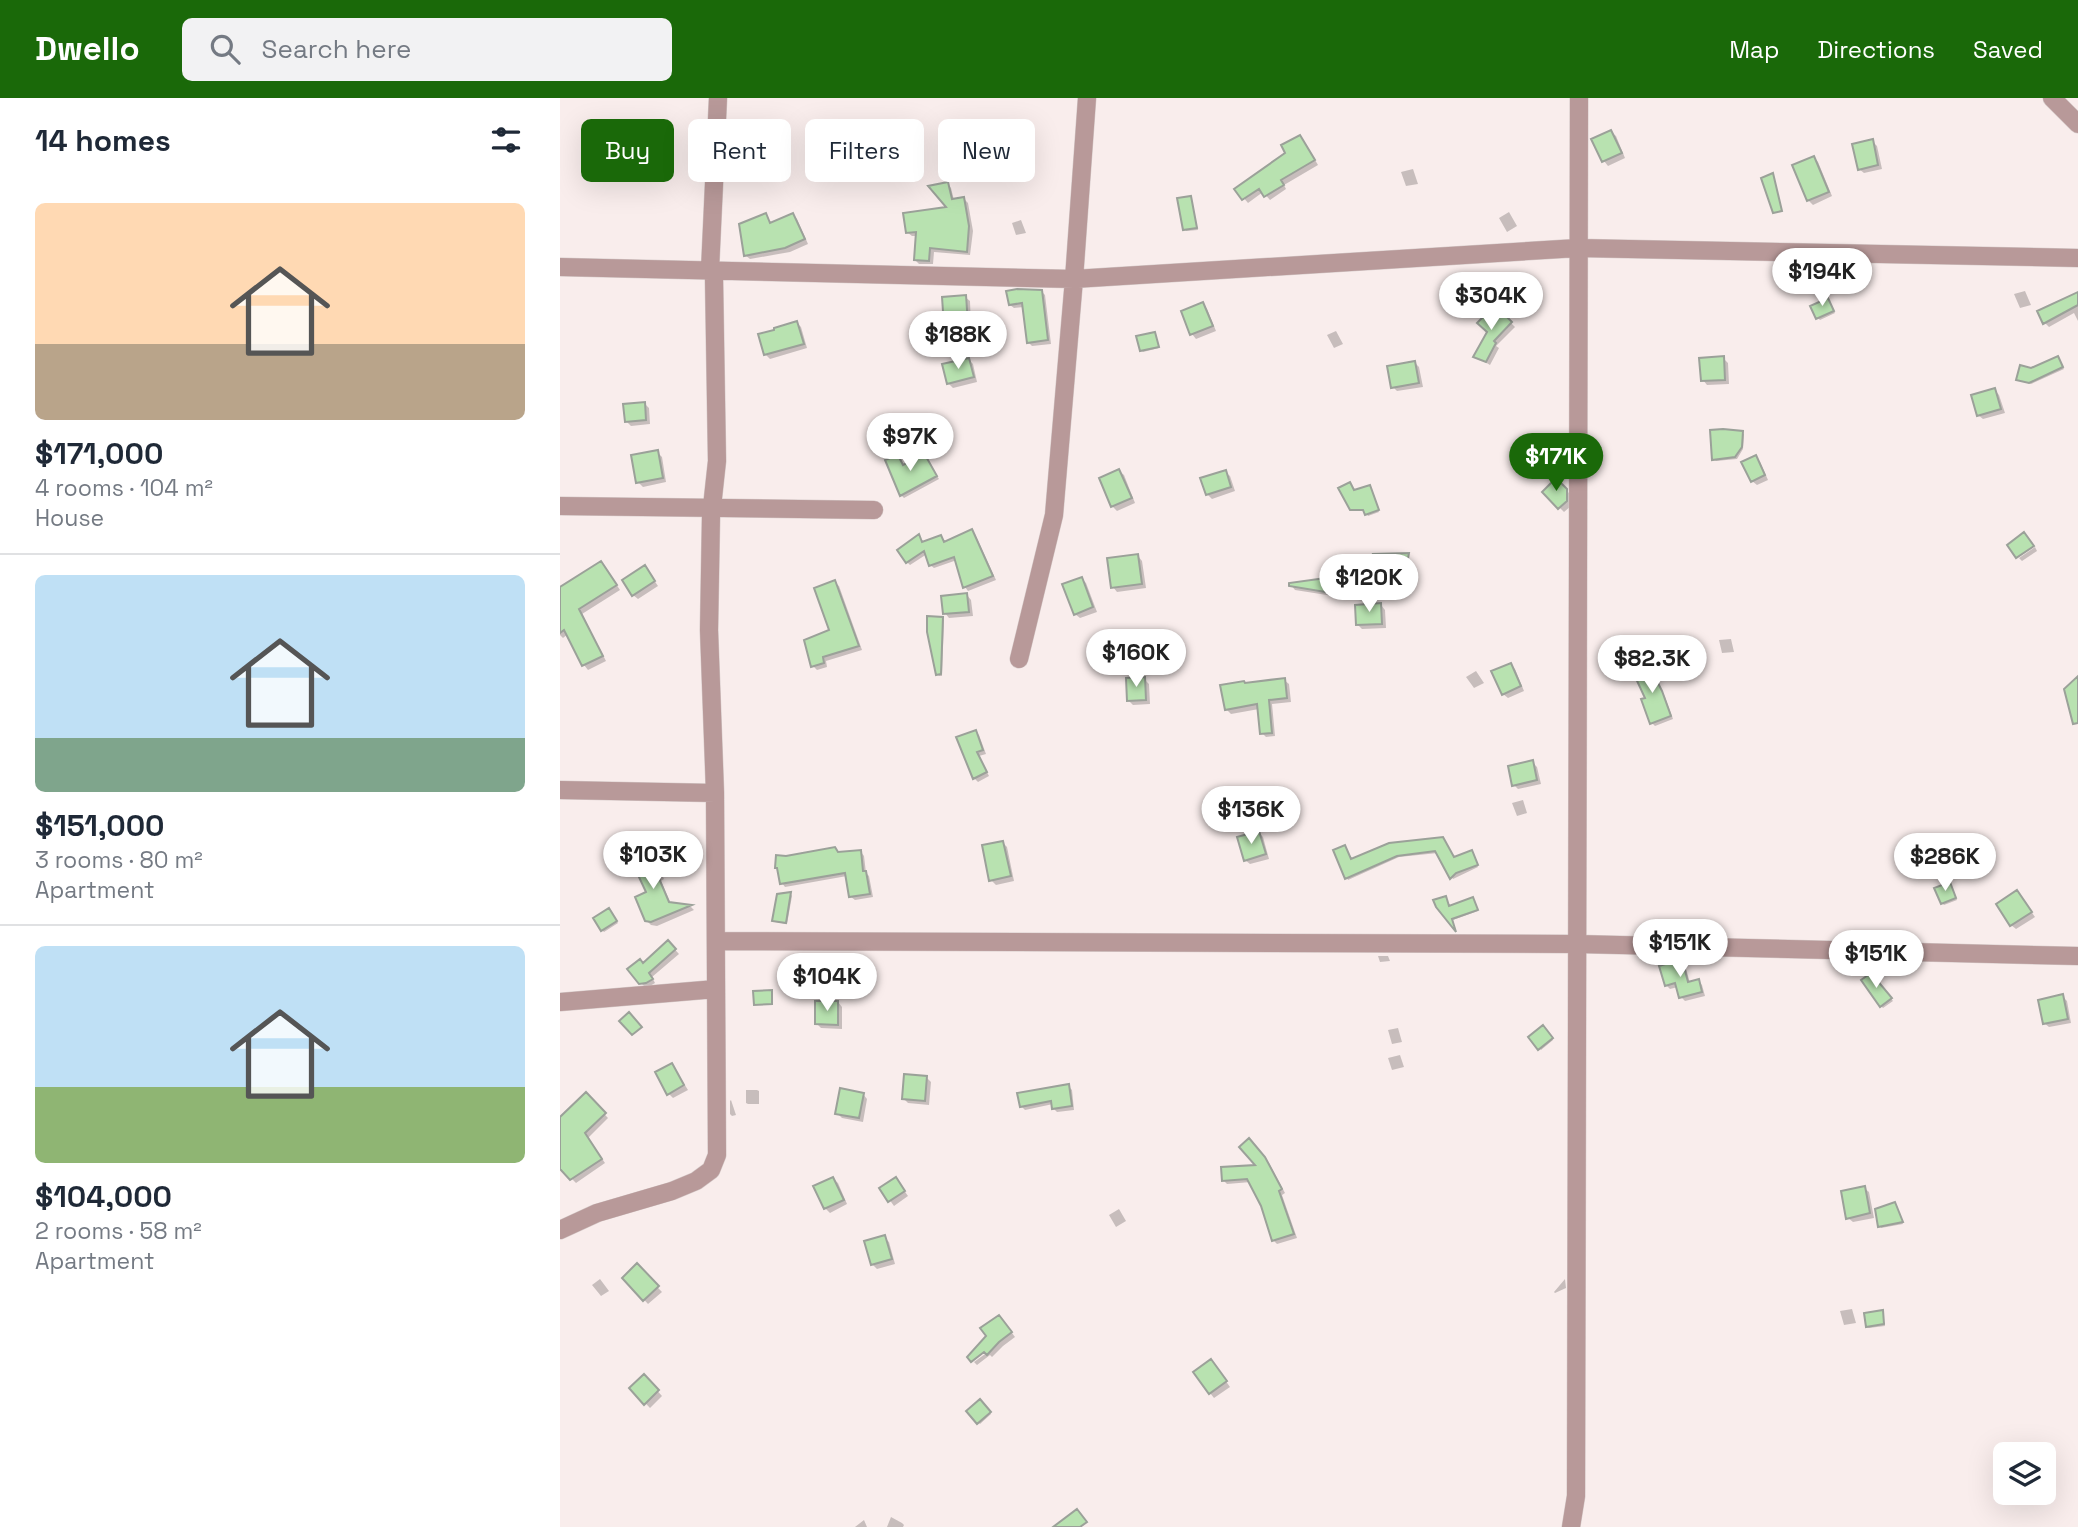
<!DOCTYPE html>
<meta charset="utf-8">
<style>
:root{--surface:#fff;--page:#f2f2f3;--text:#1f2937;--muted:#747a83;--line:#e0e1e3;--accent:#1a6909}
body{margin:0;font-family:"Space Grotesk",sans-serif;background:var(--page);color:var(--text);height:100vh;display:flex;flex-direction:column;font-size:26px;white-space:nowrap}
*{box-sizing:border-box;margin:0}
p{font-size:23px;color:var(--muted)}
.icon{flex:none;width:38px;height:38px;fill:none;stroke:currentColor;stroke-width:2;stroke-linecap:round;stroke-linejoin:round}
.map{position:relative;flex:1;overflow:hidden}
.side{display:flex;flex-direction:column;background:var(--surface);width:560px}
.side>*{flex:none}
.hud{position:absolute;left:21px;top:21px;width:665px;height:63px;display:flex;gap:14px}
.tools{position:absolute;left:1433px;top:1344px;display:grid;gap:14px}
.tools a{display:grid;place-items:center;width:63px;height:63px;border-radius:10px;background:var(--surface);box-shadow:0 7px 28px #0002;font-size:35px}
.price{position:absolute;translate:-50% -60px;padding:0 16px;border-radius:24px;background:#fff;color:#222;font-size:23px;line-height:46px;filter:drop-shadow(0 2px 4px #0008)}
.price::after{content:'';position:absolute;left:50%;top:42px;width:21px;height:16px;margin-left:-10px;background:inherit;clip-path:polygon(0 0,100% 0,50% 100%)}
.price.on{background:var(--accent);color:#fff}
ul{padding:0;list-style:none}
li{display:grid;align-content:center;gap:14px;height:371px;padding:0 35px}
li+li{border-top:2px solid var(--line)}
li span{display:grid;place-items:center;height:217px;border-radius:10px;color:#555}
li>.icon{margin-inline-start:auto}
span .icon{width:126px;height:126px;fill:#fffc;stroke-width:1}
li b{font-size:30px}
h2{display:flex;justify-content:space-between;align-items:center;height:84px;padding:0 35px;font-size:30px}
.tag{padding:0 24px;border-radius:10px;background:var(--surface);box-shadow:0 7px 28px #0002;font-size:24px;line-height:63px}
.tag.on{background:var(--accent);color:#fff}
header{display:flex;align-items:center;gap:42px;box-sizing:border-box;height:98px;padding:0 35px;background:var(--accent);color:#fff}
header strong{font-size:33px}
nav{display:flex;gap:38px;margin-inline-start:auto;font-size:24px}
.search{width:490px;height:63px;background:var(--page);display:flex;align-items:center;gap:18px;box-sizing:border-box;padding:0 24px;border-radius:10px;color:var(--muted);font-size:26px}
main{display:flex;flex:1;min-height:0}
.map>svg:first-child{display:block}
</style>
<header>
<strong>Dwello</strong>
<div class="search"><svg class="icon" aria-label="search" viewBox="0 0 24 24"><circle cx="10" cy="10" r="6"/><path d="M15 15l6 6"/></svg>Search here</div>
<nav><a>Map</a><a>Directions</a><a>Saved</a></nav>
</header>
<main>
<section class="side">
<h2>14 homes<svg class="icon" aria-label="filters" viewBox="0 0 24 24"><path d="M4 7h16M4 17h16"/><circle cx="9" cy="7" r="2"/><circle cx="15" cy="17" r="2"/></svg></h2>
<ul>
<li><span style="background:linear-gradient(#ffd9b3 65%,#b9a48a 0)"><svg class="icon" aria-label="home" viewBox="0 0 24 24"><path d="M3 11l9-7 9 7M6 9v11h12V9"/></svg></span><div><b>$171,000</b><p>4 rooms · 104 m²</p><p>House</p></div></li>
<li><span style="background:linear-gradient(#bfe0f5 75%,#7fa58c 0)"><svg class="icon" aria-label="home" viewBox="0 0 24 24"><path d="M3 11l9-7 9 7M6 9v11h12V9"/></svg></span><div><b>$151,000</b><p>3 rooms · 80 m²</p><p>Apartment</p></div></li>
<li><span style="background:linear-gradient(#bfe0f5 65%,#8fb573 0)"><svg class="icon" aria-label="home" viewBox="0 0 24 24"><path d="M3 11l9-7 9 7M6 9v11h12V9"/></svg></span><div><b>$104,000</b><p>2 rooms · 58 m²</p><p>Apartment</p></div></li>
</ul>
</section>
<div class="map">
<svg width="1518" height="1429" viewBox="0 0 1518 1429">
<rect width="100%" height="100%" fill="#f9edec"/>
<path fill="#0003" d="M1051,34L1056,38L1065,60L1048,68L1044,63Z
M744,43L758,67L724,87L726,91L710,102L703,94L688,105L676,91Z
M1312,43L1317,48L1322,71L1304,75L1299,71Z
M1254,60L1258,64L1272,98L1253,107L1248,102Z
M853,71L858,86L846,88L841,74Z
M387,86L391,90L394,102L404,101L408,105L413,133L410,157L374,154L373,166H359L355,162L357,138H352L348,135L389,110Z
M630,100L638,132L626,133L625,131Z
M949,114L957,128L947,134L939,120Z
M205,117L212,126L233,117L237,121L248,146L230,154L190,161L185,157Z
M461,122L466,135L456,137L452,125Z
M481,193L485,197L491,246L472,248L468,244L464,209L454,210L450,207Z
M1465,193L1471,207L1460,210L1454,196Z
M1518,196V223L1514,215L1489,229L1485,225Z
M405,199L410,203L411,230L391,232L386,227Z
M1269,203L1275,215L1260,222L1258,220Z
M643,206L647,211L656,233L636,241L632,236L623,214Z
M935,209L955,229L936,248L939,250L930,267L915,258L929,234Z
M237,225L241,229L247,250L210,261L206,257L200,237Z
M776,233L783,246L774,250L767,237Z
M595,236L599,250L583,254L581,252Z
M1163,260L1168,265L1169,286L1147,287L1143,282Z
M409,262L413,266L417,284L393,290L388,285Z
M1499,262L1504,271L1471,286L1458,282L1471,271Z
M855,265L859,269L863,289L837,293L833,289Z
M1435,292L1439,297L1445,315L1423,321L1418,317Z
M84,305L89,310L90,326L71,328L66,323Z
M1182,335L1184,336L1183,351L1177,361L1156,363L1154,361Z
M97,354L102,359L106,384L83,389L78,384Z
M364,358L379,381L344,400L341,397L338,359L344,369Z
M1195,359L1200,364L1208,382L1197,387L1192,383Z
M559,373L564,377L575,405L557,413L552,408Z
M665,374L670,378L675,393L652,401L647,396Z
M996,382L1011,397V408L1004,414L984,394Z
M811,390L819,414L808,418L805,413H793L791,411L795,394Z
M412,433L415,436L436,482L408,493L405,489L397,462L374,470L370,467L367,456L350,467L347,464L359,438L364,445L381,439L385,445Z
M1475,449L1477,453L1462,463L1459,460Z
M578,458L582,463L586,490L557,494L553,489Z
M45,469L60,492L22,516L46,563L28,572L24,567L8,536L3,540L0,537V491Z
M85,469L98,488L78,501L73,497Z
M802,471L806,476L805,503L735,492L731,487L782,479Z
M522,481L526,485L537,514L520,520L515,516Z
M275,485L279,488L302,552L266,563L267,569L257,572L253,568L271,533Z
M407,497L411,502L413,518L389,520L385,515Z
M821,507L825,512L826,530L802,531L797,526Z
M382,520L384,522L382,578H379L377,576Z
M1171,541L1174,554L1162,555L1159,542Z
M950,567L955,571L964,593L948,600L943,596Z
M1091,571L1105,599L1113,621L1095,628L1092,625L1087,601Z
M916,573L924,585L914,590L906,579Z
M584,581L589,586L590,606L573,607L568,602Z
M724,582L729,586L731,604L712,606L715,638L706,639L702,635L699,611L671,616L667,612L686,586Z
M416,634L419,637L426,656L419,658L429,678L418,684L414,680Z
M972,664L977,669L981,686L958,691L954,687Z
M963,702L967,715L957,718L952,705Z
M699,735L703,739L709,761L690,766L685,762Z
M883,740L895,761L913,756L918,769L893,781L878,755L839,759L788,782L787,780L791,763Z
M443,745L447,749L454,783L436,787L431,782Z
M301,754L304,758L306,775L309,778L313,799L295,802L291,799L287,778L225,789L222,785L278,756Z
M89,756L94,760L104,781L101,783L111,806L131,809L134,812L97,828L91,827L86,822L89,795Z
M1391,788L1397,802L1384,807L1382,805Z
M1457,794L1475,819L1456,831L1451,827Z
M231,796L232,798L227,826L216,824L214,822Z
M886,800L890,810L914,803L918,813L893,822L895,831Z
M51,814L58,825L44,834L42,832Z
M108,844L119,856L92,879L95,885L90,888L85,889L81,885L83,866Z
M818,858H828L830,863L820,864Z
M1121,863L1125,867L1130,885L1138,883L1142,887L1145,898L1125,903L1121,899L1118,889L1110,891L1106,887Z
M1311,877L1333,903L1323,910L1321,908Z
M1502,898L1507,903L1511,925L1489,929L1484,925Z
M278,904L282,909V931L261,930L257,926Z
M838,930L842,944L832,946L828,932Z
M983,930L993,942L981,952L971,939Z
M840,957L844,969L832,972L828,960Z
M112,967L128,992L113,1000L109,996Z
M366,979L371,984L369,1007L348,1005L344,1001Z
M508,988L512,992L514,1012L497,1014L493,1010V1006L465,1012L461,1008Z
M186,992H197L199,993V1006H188L186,1005Z
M303,996L307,1001L303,1024L282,1020L277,1015Z
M26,997L48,1020L28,1040L45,1065L16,1085L0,1069V1034Z
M171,1002L176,1017L172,1018L170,1016V1003Z
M689,1043L709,1065L725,1095L722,1097L737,1140L717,1146L713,1142L702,1107L691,1084L667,1086L663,1082L699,1068Z
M273,1081L278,1085L287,1106L270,1115L265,1110Z
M336,1081L348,1098L334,1108L321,1090Z
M1304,1090L1309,1094L1314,1120L1293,1124L1288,1120Z
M1335,1106L1343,1126L1321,1130L1320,1128Z
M559,1111L566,1123L556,1129L549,1117Z
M324,1139L329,1144L335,1166L317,1171L312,1166Z
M77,1168L102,1194L88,1206L64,1180Z
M40,1181L49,1193L41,1198L32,1187Z
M1005,1181L1006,1190L995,1195L994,1194Z
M1292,1211L1296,1225L1284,1227L1280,1213Z
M1322,1214L1325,1228L1309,1230L1307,1229Z
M443,1223L455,1239L443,1248L432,1259L430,1257L417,1267L414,1264L432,1251Z
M655,1268L670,1289L654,1300L650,1295Z
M84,1278L102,1298L90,1310L71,1290Z
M420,1304L431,1316L420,1326L408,1313Z
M331,1419L342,1425L344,1427L343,1429H327Z
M304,1422L307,1429H295Z"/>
<path fill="#b8e2b0" stroke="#9ba199" stroke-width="2" d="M1051,32L1062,55L1042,64L1031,41Z
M740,37L755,62L721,82L724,87L704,99L699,91L682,102L674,91L725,55L721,47Z
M1313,41L1318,67L1298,72L1292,46Z
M1254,58L1269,94L1247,103L1232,67Z
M1213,75L1222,113L1213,115L1201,80Z
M388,84L392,101L404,99L409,128L407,154L370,150L369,163L354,162L356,134L346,135L343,115L386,109L368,88Z
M631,98L637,130L623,132L617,100Z
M206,115L210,125L233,115L245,141L225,150L184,158L179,126Z
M457,191L482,192L488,242L467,245L462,205L449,207L446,193Z
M1518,194V207L1483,226L1477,213Z
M406,197L408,226L384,228L382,199Z
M1268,200L1274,213L1256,221L1250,208Z
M643,204L653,228L630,237L621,213Z
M935,207L952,224L934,243L936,245L926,264L913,259L927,234L917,225Z
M237,223L244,246L204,257L198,236L214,232V230Z
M595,234L599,249L580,253L576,238Z
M1164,258L1165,282L1141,283L1139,260Z
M1498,258L1503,269L1469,285L1456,282L1460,267L1471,270Z
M409,260L414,279L387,286L382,266Z
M855,263L859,285L831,290L827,268Z
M1435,290L1441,311L1417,318L1411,297Z
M85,304L86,322L65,324L63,306Z
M1163,331L1183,333L1182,349L1175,359L1152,362L1150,332Z
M98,352L103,380L76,385L71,357Z
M364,355L377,378L340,398L325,362L338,357L343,367Z
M1196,357L1205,377L1191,384L1181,364Z
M559,371L572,400L551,409L539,380Z
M666,372L671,389L646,397L640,380Z
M996,380L1007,391V403L998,411L982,394Z
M790,384L794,392L810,387L819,412L805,417L803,412H790L778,390Z
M412,431L433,478L403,490L394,459L369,468L364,453L346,465L337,452L359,436L362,444L381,437L384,444Z
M1464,434L1474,448L1456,460L1447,447Z
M849,455L846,472L812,456Z
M578,456L582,486L551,490L547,460Z
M41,463L57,487L19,511L43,558L22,568L4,532L0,535V489Z
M85,467L95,483L72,498L62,482Z
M781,469L802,470V500L729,488V485L780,478Z
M522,479L533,509L514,517L502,486Z
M275,482L299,548L263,559L264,565L251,569L244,542L269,532L254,490Z
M407,495L409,514L383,516L381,498Z
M821,505L822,526L796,527L795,507Z
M367,518L383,519L381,576L376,577L367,534Z
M951,565L961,588L942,597L931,573Z
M1088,565L1102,593L1111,618L1090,626L1081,601L1085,600L1072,572Z
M1518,578V625L1513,626L1504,591Z
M585,579L586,602L567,603L566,580Z
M725,580L727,600L709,602L712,635L700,636L697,606L665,612L660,587L684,583L685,585Z
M416,632L423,652L417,654L427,674L413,681L396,639Z
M973,662L977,682L952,688L948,668Z
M699,733L706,756L684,763L677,739Z
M883,739L894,759L912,752L918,767L896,775L890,781L875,753L837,758L785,781L773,752L785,747L791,761L829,745Z
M443,743L451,778L429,783L422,747Z
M275,749L278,754L301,752L303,773H306L310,796L289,799L285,775L220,786L217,770H215L216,757L226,758Z
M90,753L101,776L98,778L109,804L132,807L91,824L85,823L75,799L86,794L71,762Z
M1390,784L1396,800L1381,806L1374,790Z
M1457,792L1472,814L1450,828L1436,806Z
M231,794L226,825L212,823L217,796Z
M886,798L889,808L913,799L918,812L892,821L896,834L876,809L873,802Z
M49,810L57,823L41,833L33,820Z
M108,842L116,851L89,875L93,881L86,885L79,886L67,871L80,861L83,865Z
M1122,861L1128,884L1139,881L1142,894L1119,900L1115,885L1105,888L1099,868Z
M1311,875L1332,900L1320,909L1301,882Z
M212,892V906L194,907L193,893Z
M1503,896L1508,921L1483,926L1478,902Z
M255,903H278V927L255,926Z
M69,914L82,929L72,937L59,923Z
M983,927L993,940L978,952L968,939Z
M112,965L124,987L107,997L95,974Z
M344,976L367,978L365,1003L342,1001Z
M509,986L512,1008L492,1011L491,1003L460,1009L457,995Z
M280,990L304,995L299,1020L275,1016Z
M26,994L46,1015L25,1035L42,1061L10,1082L0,1071V1019Z
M689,1040L705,1059L722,1091L719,1093L734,1136L712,1143L701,1108L687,1081L662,1083L661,1069L695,1067L679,1049Z
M273,1079L284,1102L264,1111L253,1088Z
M336,1079L345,1093L328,1104L319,1090Z
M1305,1088L1310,1115L1286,1121L1281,1093Z
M1335,1104L1343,1124L1318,1129L1315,1111Z
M325,1137L332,1161L311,1167L304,1143Z
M77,1165L99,1188L83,1203L62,1180Z
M1323,1212L1324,1226L1306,1229L1304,1215Z
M439,1217L452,1234L439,1244L427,1257L424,1254L411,1264L407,1259L426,1238L420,1230Z
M651,1261L667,1283L649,1296L633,1274Z
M84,1276L99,1292L84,1307L69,1290Z
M420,1301L431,1314L417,1326L406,1313Z
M517,1411L527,1424L520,1429H493Z"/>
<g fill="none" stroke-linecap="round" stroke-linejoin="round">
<g stroke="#d5cac9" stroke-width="19">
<path id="street" d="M1492,0L1518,26
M0,169L514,181L1018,150L1518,160
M0,408L314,412
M459,561L494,417L514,181L527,0
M0,692L155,695
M156,843L1017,846L1518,858
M0,904L156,891
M0,1132L37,1115L112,1093L136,1083L151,1072L157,1057L155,695L149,532L151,418L157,363L154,180L150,172L158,0
M1011,1429L1016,1398L1019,0"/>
</g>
<use href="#street" stroke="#b89999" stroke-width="18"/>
</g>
</svg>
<div class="tools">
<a><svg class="icon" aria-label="layers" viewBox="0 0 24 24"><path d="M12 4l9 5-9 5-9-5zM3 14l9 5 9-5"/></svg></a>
</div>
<b class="price" style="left:1262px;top:210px">$194K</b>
<b class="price" style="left:931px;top:234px">$304K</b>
<b class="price" style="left:398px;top:273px">$188K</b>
<b class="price" style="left:350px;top:375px">$97K</b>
<b class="price on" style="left:996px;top:395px">$171K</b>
<b class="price" style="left:809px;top:516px">$120K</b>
<b class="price" style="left:576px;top:591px">$160K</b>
<b class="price" style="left:1092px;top:597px">$82.3K</b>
<b class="price" style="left:691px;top:748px">$136K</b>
<b class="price" style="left:93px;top:793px">$103K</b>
<b class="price" style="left:1385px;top:795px">$286K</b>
<b class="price" style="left:1120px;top:881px">$151K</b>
<b class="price" style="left:1316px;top:892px">$151K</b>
<b class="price" style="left:267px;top:915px">$104K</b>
<div class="hud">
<a class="tag on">Buy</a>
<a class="tag">Rent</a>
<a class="tag">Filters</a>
<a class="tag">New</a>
</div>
</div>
</main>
